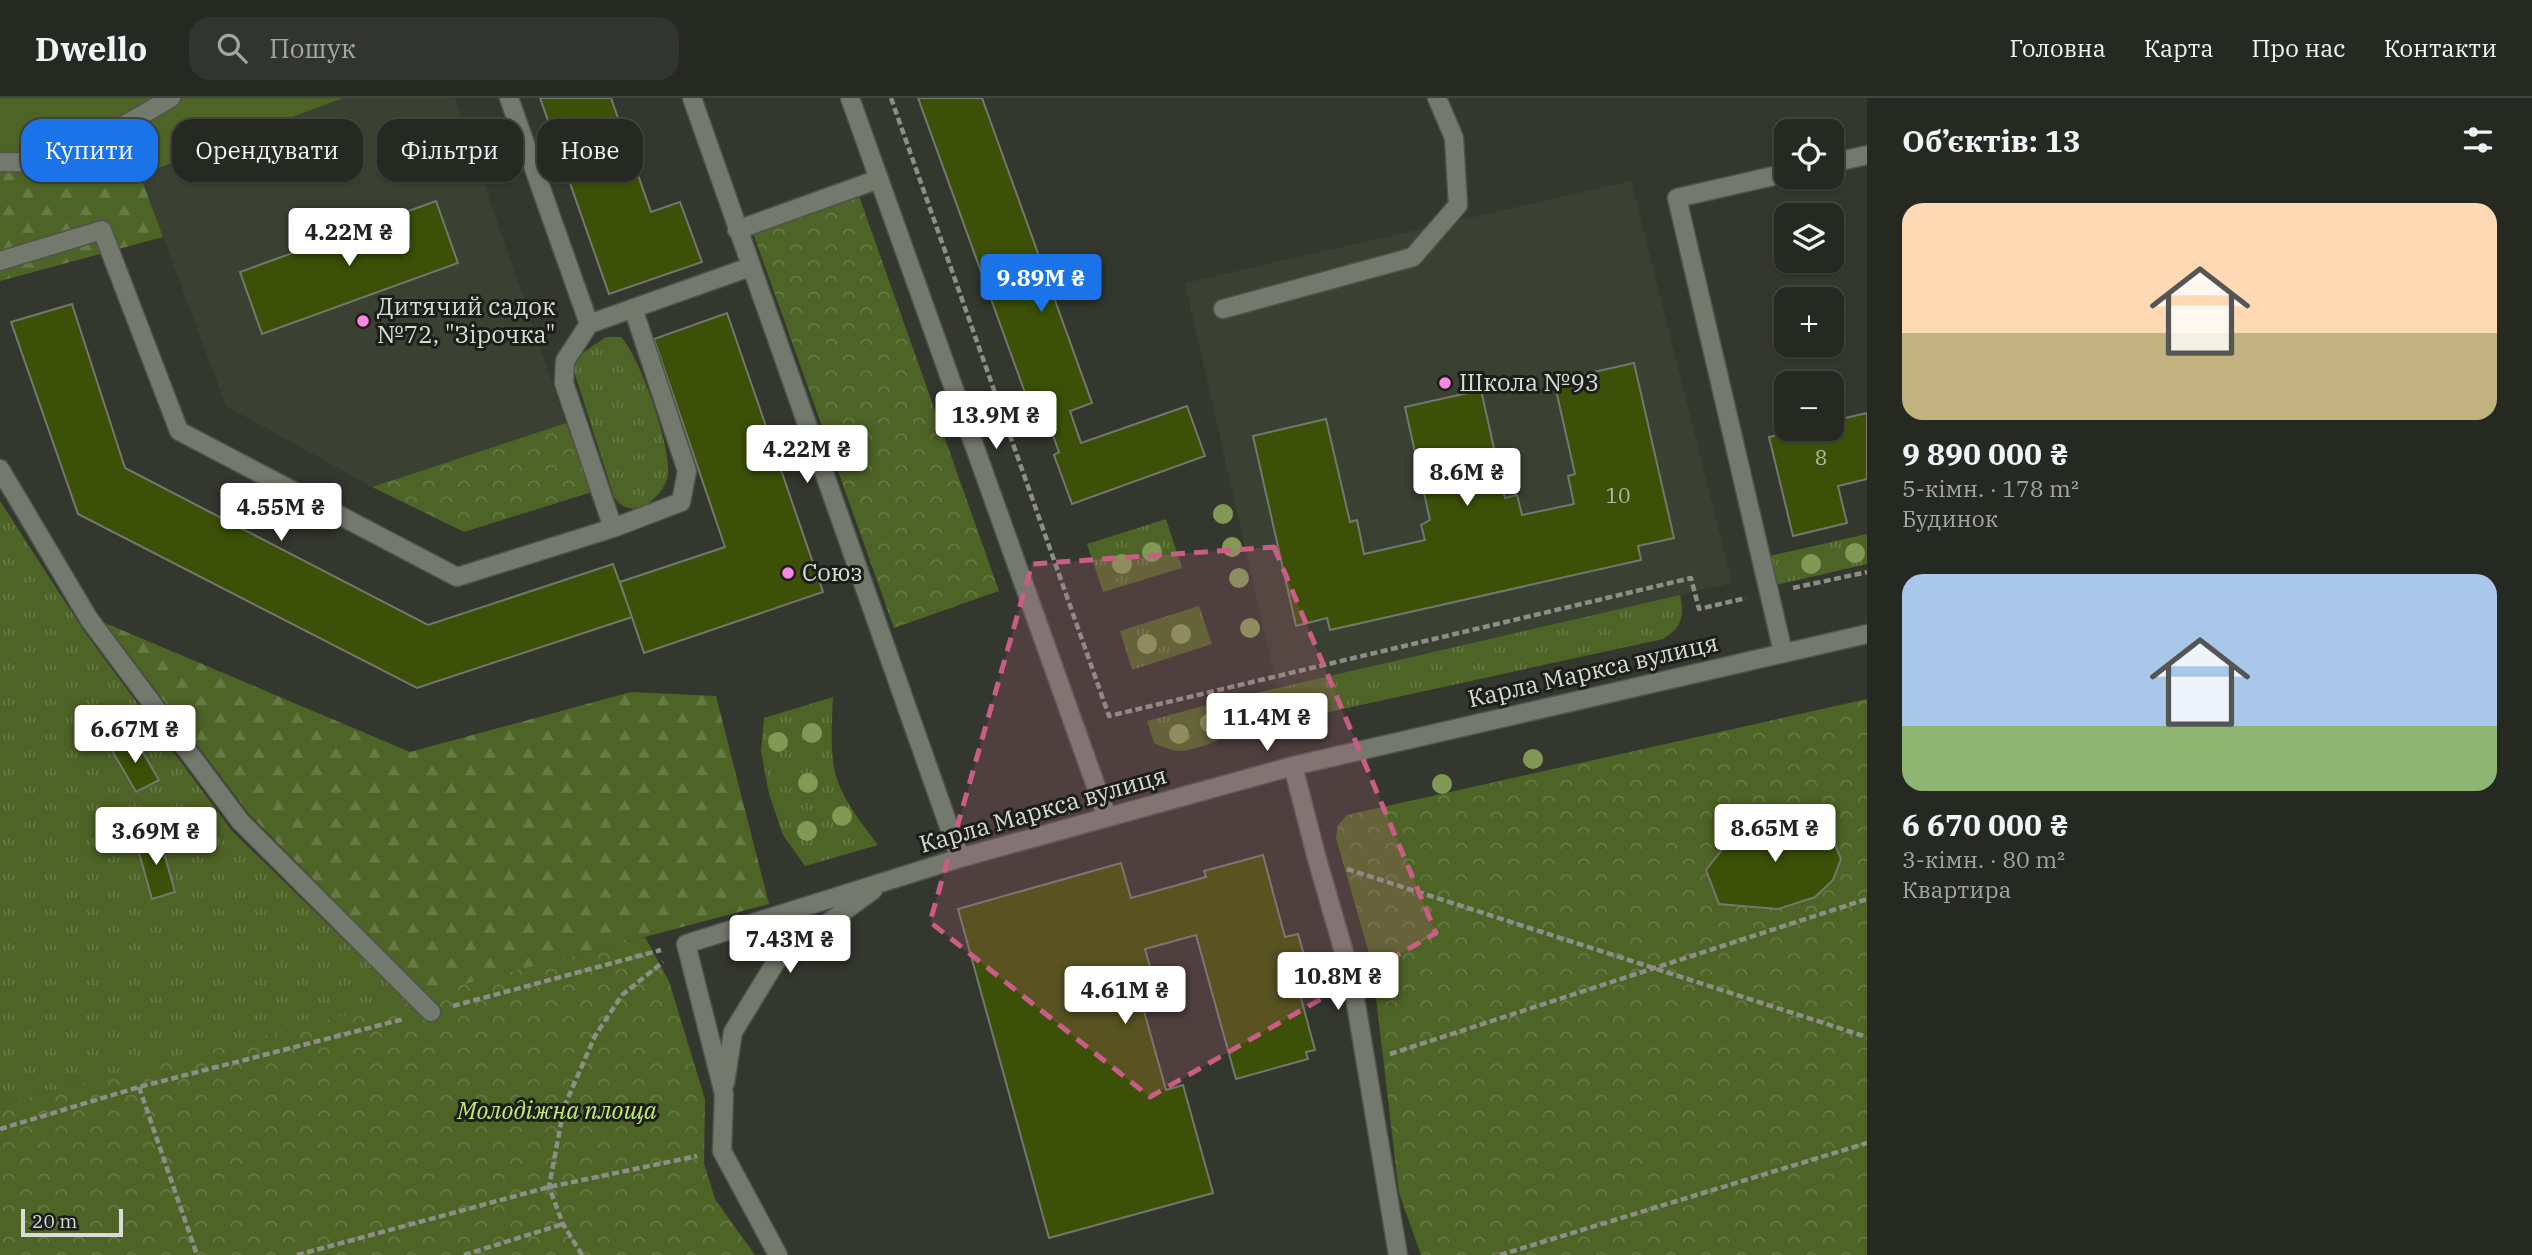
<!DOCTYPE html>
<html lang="uk">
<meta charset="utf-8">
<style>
:root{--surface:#262922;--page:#32352f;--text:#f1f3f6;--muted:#a4a6a5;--line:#424540;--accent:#1a73e8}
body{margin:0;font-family:"IBM Plex Serif",serif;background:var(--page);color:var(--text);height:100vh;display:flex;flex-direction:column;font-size:26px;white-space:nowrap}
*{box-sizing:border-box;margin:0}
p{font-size:23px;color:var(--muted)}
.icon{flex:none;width:38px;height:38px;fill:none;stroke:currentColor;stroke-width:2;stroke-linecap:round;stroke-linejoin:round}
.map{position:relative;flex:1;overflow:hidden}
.panel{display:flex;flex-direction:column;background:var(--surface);width:665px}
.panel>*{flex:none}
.banner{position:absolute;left:21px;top:21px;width:665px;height:63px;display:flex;gap:14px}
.tools{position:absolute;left:1774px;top:21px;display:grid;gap:14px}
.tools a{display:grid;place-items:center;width:70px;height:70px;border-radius:14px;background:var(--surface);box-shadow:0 2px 5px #0004,0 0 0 2px var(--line);font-size:35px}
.scale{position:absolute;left:21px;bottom:18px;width:102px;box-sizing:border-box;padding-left:7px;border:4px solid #d9dcd6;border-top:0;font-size:19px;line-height:24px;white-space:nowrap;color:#d9dcd6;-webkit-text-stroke:5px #1c1e19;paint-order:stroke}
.price{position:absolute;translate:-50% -60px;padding:0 16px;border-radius:7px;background:#fff;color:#222;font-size:23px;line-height:46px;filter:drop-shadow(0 2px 4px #0008)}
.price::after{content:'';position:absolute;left:50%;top:42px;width:21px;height:16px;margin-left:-10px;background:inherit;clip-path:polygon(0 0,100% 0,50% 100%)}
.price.selected{background:var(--accent);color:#fff}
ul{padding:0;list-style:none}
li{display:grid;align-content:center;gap:14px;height:371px;padding:0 35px}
li span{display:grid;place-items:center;height:217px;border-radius:21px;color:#555}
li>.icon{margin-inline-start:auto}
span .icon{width:126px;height:126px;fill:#fffc;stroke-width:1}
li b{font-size:30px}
h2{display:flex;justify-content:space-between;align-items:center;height:84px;padding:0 35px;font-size:30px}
.tag{padding:0 24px;border-radius:21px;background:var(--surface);box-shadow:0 2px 5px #0004,0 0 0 2px var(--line);font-size:24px;line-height:63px}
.tag.selected{background:var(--accent);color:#fff}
header{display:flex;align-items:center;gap:42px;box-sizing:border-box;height:98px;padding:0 35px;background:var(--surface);border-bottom:2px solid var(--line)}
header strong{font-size:33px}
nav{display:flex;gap:38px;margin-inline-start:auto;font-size:24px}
.search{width:490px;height:63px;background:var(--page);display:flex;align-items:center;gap:18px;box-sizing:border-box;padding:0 24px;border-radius:21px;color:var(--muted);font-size:26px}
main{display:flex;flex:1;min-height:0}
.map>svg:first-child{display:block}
</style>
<header>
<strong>Dwello</strong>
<div class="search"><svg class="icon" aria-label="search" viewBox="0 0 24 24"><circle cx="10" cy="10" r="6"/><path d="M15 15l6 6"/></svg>Пошук</div>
<nav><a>Головна</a><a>Карта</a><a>Про нас</a><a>Контакти</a></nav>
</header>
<main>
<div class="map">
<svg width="1867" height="1157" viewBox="0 0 1867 1157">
<defs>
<pattern id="grass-tufts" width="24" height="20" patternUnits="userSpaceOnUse" patternTransform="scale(1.75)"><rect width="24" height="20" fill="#4e6326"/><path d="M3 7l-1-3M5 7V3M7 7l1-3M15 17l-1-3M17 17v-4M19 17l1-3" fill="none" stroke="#677945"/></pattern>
<pattern id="forest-firs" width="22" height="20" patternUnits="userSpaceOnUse" patternTransform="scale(1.75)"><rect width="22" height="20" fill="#4e6326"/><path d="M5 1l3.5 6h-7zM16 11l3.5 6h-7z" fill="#677945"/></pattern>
<pattern id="park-crowns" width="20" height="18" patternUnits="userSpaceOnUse" patternTransform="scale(1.75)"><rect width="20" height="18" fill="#4e6326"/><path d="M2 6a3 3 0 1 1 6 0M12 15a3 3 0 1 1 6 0" fill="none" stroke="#677945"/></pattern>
</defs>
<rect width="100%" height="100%" fill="#33372e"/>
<path fill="#3b4132" d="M343,0H455L566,325L372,389L226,308L140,77Z
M1631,83L1732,485L1277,590L1185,185Z"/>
<path fill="url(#grass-tufts)" d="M606,239H621C640,258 672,351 668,377C664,400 631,426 614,399L573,270L575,260Z
M0,403L84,533L232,733L407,903L0,1007Z
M1166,421L1182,470L1103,494L1087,446Z
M1867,436V466L1776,487L1769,458Z
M1680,497C1685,517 1682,530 1663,541L1292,622C1266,625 1255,623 1247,597Z
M1199,508L1212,546L1132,572L1120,533Z
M833,599C832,625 829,656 837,681C845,705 863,727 878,747L805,768L783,737L769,696L761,653L764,620Z
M1230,601C1232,611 1238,624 1231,633C1225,643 1192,652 1181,653C1171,653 1163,649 1154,645L1147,623Z"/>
<path fill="url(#forest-firs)" d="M59,65L140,77L163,139L0,183V68Z
M105,525L410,654L631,594L716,598L769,806L427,897L249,716Z"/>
<path fill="url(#park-crowns)" d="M859,98L999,493L894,530L753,135Z
M566,325L592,394L464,434L372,389Z
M1867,601V1157H1421L1399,1095L1372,866L1336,740L1338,727L1347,717Z
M645,839L669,883L705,1001L704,1065L715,1101L755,1157H0V1007Z"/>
<path fill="#4e6326" d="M0,0H343L140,77L59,65L0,69Z"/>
<path fill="#3c5107" stroke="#73776d" stroke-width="2" d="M540,0H611L651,114L680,104L702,164L609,196Z
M918,0H982L1092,305L1070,313L1081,345L1187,308L1205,358L1072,406L1054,357L1059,354L1047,321L1036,325Z
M436,103L458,165L262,236L240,174Z
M72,206L125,370L428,527L613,466L632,519L417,590L78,416L11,224Z
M727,215L823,494L644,555L620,484L725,449L654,241Z
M1634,265L1674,440L1638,448L1641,462L1330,532L1327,520L1296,528L1253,338L1326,321L1350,424L1357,422L1364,456L1425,442L1421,427L1430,422L1405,309L1481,292L1505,400L1517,397L1522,417L1574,406L1568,378L1575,376L1554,283Z
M1867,315V381L1838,388L1847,425L1793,438L1769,339L1802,331H1832V323Z
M134,639L159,682L136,694L112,652Z
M1778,719L1806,720L1831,737L1841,761L1833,782L1815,799L1778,811L1719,806L1706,772L1737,733Z
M159,737L175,794L152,801L136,744Z
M1263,757L1285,839L1298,836L1309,874L1295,878L1315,952L1306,954L1308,961L1236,981L1196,837L1145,851L1161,909L1144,913L1166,992L1183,987L1213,1095L1049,1140L958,811L1121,765L1131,800L1206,779L1204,773Z"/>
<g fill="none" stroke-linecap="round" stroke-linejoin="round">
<g stroke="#50534c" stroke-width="21">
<path id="minor" d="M509,0L589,226L750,169
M692,0L960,760
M850,0L1107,719
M0,64L59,65L171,0
M1832,65L1867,57
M737,132L879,81
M0,163L102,132L179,333L457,479L613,430
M1223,211L1413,159L1458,107L1454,40L1437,0
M589,226L565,263L564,285L613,430L681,404L687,373L633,210
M0,371L89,521L240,723L431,914
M1783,554L1677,100L1787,75
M1293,668L1317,761L1352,882L1398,1157
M725,985L733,934L777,862L873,792
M778,1157L722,1053L724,996L686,846L960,760L1293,668L1867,536"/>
</g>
<path stroke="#8c8f88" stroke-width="4.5" stroke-dasharray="7 3.5" stroke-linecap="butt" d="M891,0L1109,618L1691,480L1699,511L1746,500
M1793,490L1867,474
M1347,771L1867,939
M453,908L661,852
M1390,956L1867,801
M139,989L197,1157
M0,1031L139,989L404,921
M297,1157L549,1089L697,1058
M464,1157L563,1126
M582,1157L563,1126L549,1089L564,1009L595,938L622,897L663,864
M1500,1157L1867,1045"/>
<use href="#minor" stroke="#74796e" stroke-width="18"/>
</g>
<g fill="#819955">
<circle cx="1223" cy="416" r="10"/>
<circle cx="1232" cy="449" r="10"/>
<circle cx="1152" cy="454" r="10"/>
<circle cx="1855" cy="455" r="10"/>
<circle cx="1122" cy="466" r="10"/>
<circle cx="1811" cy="466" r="10"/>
<circle cx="1239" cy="480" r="10"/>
<circle cx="1250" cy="530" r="10"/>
<circle cx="1181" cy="536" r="10"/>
<circle cx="1147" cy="546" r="10"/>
<circle cx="1210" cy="625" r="10"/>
<circle cx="812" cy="635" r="10"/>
<circle cx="1179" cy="636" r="10"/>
<circle cx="778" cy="644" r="10"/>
<circle cx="1533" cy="661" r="10"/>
<circle cx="808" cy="685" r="10"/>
<circle cx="1442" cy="686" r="10"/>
<circle cx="842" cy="718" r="10"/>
<circle cx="807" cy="733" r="10"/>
</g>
<path fill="#ca5d86" fill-opacity="0.2" stroke="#ca5d86" stroke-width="5" stroke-dasharray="14 9" stroke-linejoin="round" d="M1274,449L1436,835L1150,999L930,824L1032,466Z"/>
<g fill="#fc86e4" stroke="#1c1e19" stroke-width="2.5">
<circle cx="363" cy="223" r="7"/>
<circle cx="1445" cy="285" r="7"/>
<circle cx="788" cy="475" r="7"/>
</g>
<g text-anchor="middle" stroke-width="6" stroke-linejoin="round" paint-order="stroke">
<g font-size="21" fill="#b2b9a2">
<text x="1821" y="367">8</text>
<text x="1618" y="405">10</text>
</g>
<g font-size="24" fill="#d9dcd6" stroke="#1c1e19" text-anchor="start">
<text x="377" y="217">Дитячий садок<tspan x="377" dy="28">№72, "Зірочка"</tspan></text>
<text x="1459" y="293">Школа №93</text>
<text x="802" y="483">Союз</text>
</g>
<g font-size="24" fill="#d9dcd6" stroke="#1c1e19">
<text transform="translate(1593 573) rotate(-13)" y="8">Карла Маркса вулиця</text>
<text transform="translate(1043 712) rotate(-16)" y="8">Карла Маркса вулиця</text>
</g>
<g font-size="24" font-style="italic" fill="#c0e975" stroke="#1c1e19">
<text x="557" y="1021">Молодіжна площа</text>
</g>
</g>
</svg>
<div class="tools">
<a><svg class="icon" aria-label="locate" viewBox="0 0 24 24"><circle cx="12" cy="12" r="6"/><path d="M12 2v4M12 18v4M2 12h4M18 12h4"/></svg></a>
<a><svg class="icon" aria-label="layers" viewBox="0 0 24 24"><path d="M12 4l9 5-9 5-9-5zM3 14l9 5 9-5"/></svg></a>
<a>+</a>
<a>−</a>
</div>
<div class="scale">20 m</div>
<b class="price" style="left:349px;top:170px">4.22M ₴</b>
<b class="price selected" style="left:1041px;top:216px">9.89M ₴</b>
<b class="price" style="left:996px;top:353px">13.9M ₴</b>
<b class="price" style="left:807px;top:387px">4.22M ₴</b>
<b class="price" style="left:1467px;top:410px">8.6M ₴</b>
<b class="price" style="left:281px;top:445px">4.55M ₴</b>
<b class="price" style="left:1267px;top:655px">11.4M ₴</b>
<b class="price" style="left:135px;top:667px">6.67M ₴</b>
<b class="price" style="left:1775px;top:766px">8.65M ₴</b>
<b class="price" style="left:156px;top:769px">3.69M ₴</b>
<b class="price" style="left:790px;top:877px">7.43M ₴</b>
<b class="price" style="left:1338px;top:914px">10.8M ₴</b>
<b class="price" style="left:1125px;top:928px">4.61M ₴</b>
<div class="banner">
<a class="tag selected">Купити</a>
<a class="tag">Орендувати</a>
<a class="tag">Фільтри</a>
<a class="tag">Нове</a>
</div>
</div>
<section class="panel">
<h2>Об’єктів: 13<svg class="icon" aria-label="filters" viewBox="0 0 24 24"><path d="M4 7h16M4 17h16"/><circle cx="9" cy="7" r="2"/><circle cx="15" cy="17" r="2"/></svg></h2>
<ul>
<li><span style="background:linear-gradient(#ffd9b3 60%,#c2b280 0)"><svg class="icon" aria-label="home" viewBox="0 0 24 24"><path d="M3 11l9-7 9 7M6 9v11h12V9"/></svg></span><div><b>9 890 000 ₴</b><p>5-кімн. · 178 m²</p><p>Будинок</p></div></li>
<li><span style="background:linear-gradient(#a9c7e8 70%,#8fb573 0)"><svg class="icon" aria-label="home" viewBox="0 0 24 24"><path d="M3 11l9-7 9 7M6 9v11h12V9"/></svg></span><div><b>6 670 000 ₴</b><p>3-кімн. · 80 m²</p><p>Квартира</p></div></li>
</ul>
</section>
</main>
